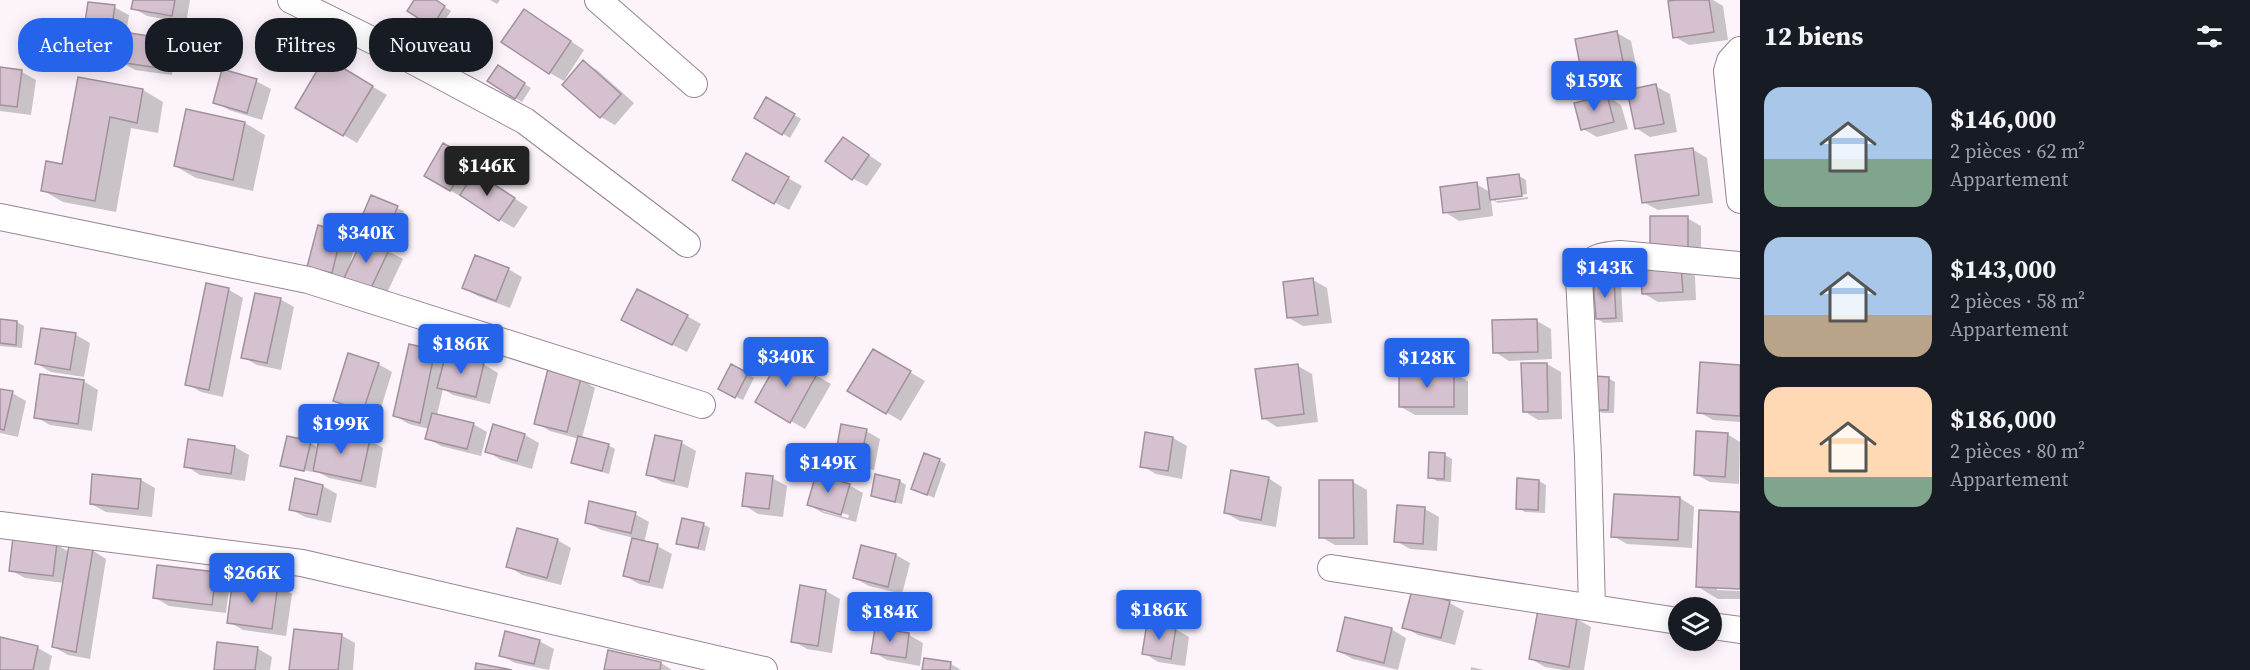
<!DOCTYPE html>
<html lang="fr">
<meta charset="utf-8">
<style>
:root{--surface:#171b24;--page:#242831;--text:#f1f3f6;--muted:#9ea1a6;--accent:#2563eb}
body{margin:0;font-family:"Source Serif 4",serif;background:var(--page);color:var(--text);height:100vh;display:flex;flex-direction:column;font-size:22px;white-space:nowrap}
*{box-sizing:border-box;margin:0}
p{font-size:20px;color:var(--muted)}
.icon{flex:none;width:33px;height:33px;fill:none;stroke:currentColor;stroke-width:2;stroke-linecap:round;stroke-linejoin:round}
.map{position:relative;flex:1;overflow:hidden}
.sheet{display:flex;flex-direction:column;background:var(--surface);width:510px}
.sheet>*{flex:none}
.top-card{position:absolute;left:18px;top:18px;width:570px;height:54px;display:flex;gap:12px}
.buttons{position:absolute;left:1668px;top:597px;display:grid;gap:12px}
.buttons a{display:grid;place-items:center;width:54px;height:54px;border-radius:50%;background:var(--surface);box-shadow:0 3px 15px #0003;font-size:30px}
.price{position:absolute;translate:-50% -51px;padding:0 14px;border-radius:6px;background:var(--accent);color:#fff;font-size:20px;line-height:39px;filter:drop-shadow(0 2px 3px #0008)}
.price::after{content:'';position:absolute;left:50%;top:36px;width:18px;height:14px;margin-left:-9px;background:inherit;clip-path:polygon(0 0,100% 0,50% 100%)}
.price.selected{background:#222;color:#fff}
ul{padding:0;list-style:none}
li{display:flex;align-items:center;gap:18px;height:150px;padding:0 24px}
li span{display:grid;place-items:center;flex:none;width:168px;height:120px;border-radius:18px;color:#555}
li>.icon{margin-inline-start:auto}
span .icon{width:72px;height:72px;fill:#fffc;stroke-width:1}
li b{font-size:26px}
h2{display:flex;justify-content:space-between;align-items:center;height:72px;padding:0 24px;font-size:26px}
.tag{padding:0 21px;border-radius:24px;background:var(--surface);box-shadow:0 3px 15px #0003;font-size:21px;line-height:54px}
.tag.selected{background:var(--accent);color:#fff}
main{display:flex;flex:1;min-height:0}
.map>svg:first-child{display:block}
</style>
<main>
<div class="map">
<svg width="1740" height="670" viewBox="0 0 1740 670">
<rect width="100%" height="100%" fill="#fcf4fa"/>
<path fill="#0003" fill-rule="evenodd" d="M134,0H190L186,23L147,16L133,8Z
M416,0H434L451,11L439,29L433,25Z
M490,0H500L497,4Z
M1688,0H1713L1723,6L1728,40L1689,45L1675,37Z
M114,7L129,15L126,34L162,39L176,47L172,75L135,70L121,62V59L97,56L83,47Z
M538,19L584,50L564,81L550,73Z
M1617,33L1631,41L1637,70L1596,77L1582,69Z
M325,59L387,95L357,143L297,107Z
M583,62L597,70L634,103L615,125L601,117Z
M0,69L22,72L36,80L31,115L0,111Z
M505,71L531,88L522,102L515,98Z
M79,78L143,90L163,102L158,133L131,128L116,212L63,202L42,190L63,166Z
M256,81L271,89L262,120L229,110L215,102Z
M1655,86L1670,94L1677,132L1650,137L1636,128Z
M1607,96L1621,105L1628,129L1597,137L1583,129Z
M767,99L801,119L790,138L756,118Z
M187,110L245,123L265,135L253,191L196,178L175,166Z
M443,145L482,167L478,175L528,207L514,228L426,176Z
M857,147L882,164L867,186L852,178Z
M1692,149L1707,158L1713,203L1658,210L1643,202Z
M1519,176L1526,180L1527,194L1496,198V201L1528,197V199L1498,203L1491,199L1493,216L1459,221L1445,212L1476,184L1490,192Z
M788,178L802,186L789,210L748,188Z
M397,208L404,211L394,235L369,224Z
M1652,218H1687L1701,226V260Z
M320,227L342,233L356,241L349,268L388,251L403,259L385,297L346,280L323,274L309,266Z
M1681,268L1695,276L1696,300L1658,302L1643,293Z
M508,269L522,277L510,308L478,296L464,288Z
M1313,280L1327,288L1332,323L1303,326L1289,318Z
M1614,280L1621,284L1623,322L1604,323L1597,319Z
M229,290L243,298L223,397L201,392L187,384Z
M280,299L294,307L281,370L257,365L243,357Z
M687,316L701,324L687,352L637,327Z
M0,321L17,322L24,326L22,348L0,346Z
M1537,321L1551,329L1552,359L1509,361L1495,352Z
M42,329L76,335L90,343L84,377L51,372L37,364Z
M410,345L435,351L446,358L483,364L498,373L490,404L453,395L443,389L437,415L473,424L487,432L481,456L441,446L427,438L429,429L409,424L395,416Z
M874,351L925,381L901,421L850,391Z
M783,356L831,384L805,429L757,402Z
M378,364L392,372L378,418L349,409L335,401Z
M1547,364L1561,372L1562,419L1538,420L1524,411Z
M732,366L754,378L743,400L727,393Z
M1298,366L1312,374L1318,422L1277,427L1263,418Z
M1740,367V422L1713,420L1699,412Z
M1453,373L1468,381V415H1415L1401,407Z
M1608,378L1615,382L1614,413H1602L1595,409Z
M581,379L595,388L582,438L608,445L615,449L609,474L580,466L573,462L579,439L550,431L536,423Z
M83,381L98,390L92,431L50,425L36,417Z
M0,390L12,393L26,401L18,437L0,433Z
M494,426L525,435L539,443L532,469L501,460L487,451Z
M866,431L880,439L874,470L851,466L837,458Z
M1727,434L1740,442L1739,484L1710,482L1695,474Z
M1173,438L1187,446L1182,479L1156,474L1142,466Z
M369,440L383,448L376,488L329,478L312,469V472L287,466V468L282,465L310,443L319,448Z
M682,443L696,451L688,488L662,482L648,474Z
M235,447L249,455L245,481L200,475L186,466Z
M1445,455L1452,459L1451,482L1437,481L1430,477Z
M939,460L946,464L934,498L913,488Z
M94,476L141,480L155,488L152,517L106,512L91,504Z
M772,478L787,486L783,517L758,514L744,505Z
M1268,478L1282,487L1276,527L1240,521L1226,513Z
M1519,480L1539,481L1546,485L1545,513L1525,512L1518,508Z
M900,481L906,485L902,504L879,499L872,495Z
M1321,481L1353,482L1367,490L1368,545H1335L1321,537Z
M849,485L863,493L856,522L823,513L809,505ZM822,508L849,515L848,518L822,511Z
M323,486L337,494L331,523L305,517L290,509Z
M1615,495L1680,498L1694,507L1692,548L1627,544L1613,536Z
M1425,509L1439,517L1437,551L1410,549L1396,541Z
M1740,513V588L1717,587V590L1740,591V599H1718L1698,587Z
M635,514L649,522L644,543L657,546L672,554L663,589L639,584L625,576L634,538L601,530L586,522Z
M703,524L710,528L705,551L685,547L678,543Z
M557,540L571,548L561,585L522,575L508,566Z
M56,544L69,552L92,550L106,559L90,659L68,655L54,647L64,583L25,578L10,570Z
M896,555L910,563L902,594L869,586L854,578Z
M158,567L216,574L230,582L226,613L169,606L154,597Z
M278,586L292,594L286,636L243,630L229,622Z
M801,587L826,591L840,599L832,653L807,649L793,641Z
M1413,592L1450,603L1464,611L1455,645L1418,635L1404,627Z
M1539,612L1577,619L1591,627L1584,670H1563L1545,667L1531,659Z
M1175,629L1189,637L1185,666L1158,662L1144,653Z
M1391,629L1406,638L1398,670L1353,659L1338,651Z
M876,630L909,635L923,643L920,666L887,660L873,652Z
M341,635L355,643L353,670H291Z
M0,639L38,648L52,656L49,670H0Z
M539,641L554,649L549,670L515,663L501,655Z
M257,648L272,657L270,670H215Z
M661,663L672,670H606Z
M951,664L961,670H923Z
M1471,667L1484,670H1471Z"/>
<path fill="#d5c1cf" stroke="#a3909d" stroke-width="1.5" d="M133,0H175L172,16L131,9Z
M414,0H436L445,6L432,27L407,11Z
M1677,0H1709L1714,32L1673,38L1668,1Z
M88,2L115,5L108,52L81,48Z
M524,9L571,41L549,74L501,42Z
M1617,31L1623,62L1581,70L1575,39Z
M123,32L162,38L158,68L119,62Z
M325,57L373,86L343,136L295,108Z
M583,60L621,94L600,118L562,85Z
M498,65L525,83L515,99L487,81Z
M0,67L22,70L17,107L0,105Z
M222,69L257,79L247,113L213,103Z
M78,77L143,89L137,123L110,117L95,201L41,191L46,161L62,164Z
M1656,84L1664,124L1635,129L1627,90Z
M1607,95L1614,122L1581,130L1574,103Z
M766,97L795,114L782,135L754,118Z
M186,109L245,122L233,180L174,166Z
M843,137L869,155L852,180L825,161Z
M443,143L469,158L450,191L424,176Z
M1693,148L1699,195L1642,203L1635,155Z
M746,153L789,177L774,204L732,180Z
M475,172L515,198L499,221L460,195Z
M1519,174L1522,196L1490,200L1487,178Z
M1477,182L1480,209L1443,213L1440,187Z
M371,195L398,206L387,232L360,221Z
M1650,216H1688V252H1650Z
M318,225L342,232L332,273L307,267Z
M363,238L389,250L370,290L344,278Z
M475,255L509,268L496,301L462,288Z
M1681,266L1683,292L1642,294L1640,268Z
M1313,278L1318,315L1287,318L1283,282Z
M1614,278L1616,318L1596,319L1593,280Z
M206,283L229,288L209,390L185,385Z
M637,289L688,315L672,345L621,320Z
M255,293L281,298L267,363L241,358Z
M0,319L17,321L16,345L0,343Z
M1537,319L1538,352L1493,353L1492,320Z
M41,328L76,333L70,370L35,364Z
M409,344L435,350L420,423L393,416Z
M873,349L911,371L886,414L847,391Z
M348,353L379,363L363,411L333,401Z
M446,353L484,363L476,397L437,388Z
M782,354L817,374L790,423L755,402Z
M1700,362L1740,365V416L1697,413Z
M1521,363H1547L1548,412H1523Z
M731,364L748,373L735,398L718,389Z
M1298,364L1304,414L1262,419L1255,369Z
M548,369L581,378L567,432L534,424Z
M1399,371H1454V407H1399Z
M40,374L84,380L78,424L34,418Z
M1594,376L1609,377L1608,410H1593Z
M0,389L13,391L4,430L0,429Z
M432,413L474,423L467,449L425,439Z
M493,424L525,434L517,461L485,452Z
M841,424L867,429L860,463L835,458Z
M321,429L370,439L361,481L313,471Z
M1696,431L1728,433L1725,477L1694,475Z
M1145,432L1173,437L1168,471L1140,467Z
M655,435L682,441L674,481L646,475Z
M287,436L311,441L304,471L280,466Z
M578,436L609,444L602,471L571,463Z
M188,439L235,446L231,474L184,467Z
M1429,452L1445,453L1444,479L1428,478Z
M924,453L940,459L927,495L911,489Z
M1231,470L1269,477L1261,520L1224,513Z
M746,473L773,476L769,509L742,506Z
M92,474L141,479L138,509L90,504Z
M816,474L850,484L841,515L807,505Z
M875,474L900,480L895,502L871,496Z
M295,478L323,485L317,515L289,510Z
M1517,478L1539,480L1538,510L1516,509Z
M1319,480H1353L1354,538H1319Z
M1614,494L1680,497L1678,540L1611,537Z
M589,501L636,512L631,533L585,523Z
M1397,505L1425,507L1423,544L1394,542Z
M1699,510L1740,512V589L1696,587Z
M682,518L704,523L698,548L676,544Z
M517,528L558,539L547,578L506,567Z
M13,537L57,543L53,576L9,571Z
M632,538L658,544L649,582L623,576Z
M69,545L93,549L76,652L52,647Z
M861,545L896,554L888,587L853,578Z
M157,565L216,572L212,605L153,598Z
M233,578L278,584L272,629L227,623Z
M800,585L826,590L818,646L791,642Z
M1412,590L1450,601L1441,638L1402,628Z
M1538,610L1577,618L1569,667L1529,659Z
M1345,617L1392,628L1384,663L1337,651Z
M1147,623L1176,627L1171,659L1142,654Z
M875,628L909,633L906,658L871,653Z
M294,629L342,634L338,670H289Z
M505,631L540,640L534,664L499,656Z
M0,637L38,646L33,670H0Z
M217,642L258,647L255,670H214Z
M608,650L661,662L660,670H604Z
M924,658L951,662L950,670H922Z
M476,663L512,670H475Z"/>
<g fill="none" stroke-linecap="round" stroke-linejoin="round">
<g stroke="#978592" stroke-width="28">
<path id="street" d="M291,0L400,54L525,121L687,244
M598,0L694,84
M1740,50L1730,61L1727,71L1740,200
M0,217L308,280L702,405
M0,525L302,563L764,670
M1331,568L1678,621
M1592,608L1588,456L1579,277C1591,257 1598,256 1620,254L1740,265
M1712,626L1740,630"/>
</g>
<use href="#street" stroke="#fff" stroke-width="26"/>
</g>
</svg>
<div class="buttons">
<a><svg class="icon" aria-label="layers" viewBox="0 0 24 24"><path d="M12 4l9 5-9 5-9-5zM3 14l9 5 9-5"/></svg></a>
</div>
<b class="price" style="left:1594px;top:112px">$159K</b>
<b class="price selected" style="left:487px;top:197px">$146K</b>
<b class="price" style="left:366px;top:264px">$340K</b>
<b class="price" style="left:1605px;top:299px">$143K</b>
<b class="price" style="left:461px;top:375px">$186K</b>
<b class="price" style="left:786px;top:388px">$340K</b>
<b class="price" style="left:1427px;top:389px">$128K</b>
<b class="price" style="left:341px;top:455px">$199K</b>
<b class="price" style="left:828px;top:494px">$149K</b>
<b class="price" style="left:252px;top:604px">$266K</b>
<b class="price" style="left:1159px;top:641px">$186K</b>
<b class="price" style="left:890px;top:643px">$184K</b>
<div class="top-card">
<a class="tag selected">Acheter</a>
<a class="tag">Louer</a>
<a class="tag">Filtres</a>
<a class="tag">Nouveau</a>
</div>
</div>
<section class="sheet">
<h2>12 biens<svg class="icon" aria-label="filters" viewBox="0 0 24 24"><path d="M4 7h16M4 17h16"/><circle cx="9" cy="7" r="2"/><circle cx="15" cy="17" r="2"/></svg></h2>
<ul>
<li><span style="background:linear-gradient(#a9c7e8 60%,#7fa58c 0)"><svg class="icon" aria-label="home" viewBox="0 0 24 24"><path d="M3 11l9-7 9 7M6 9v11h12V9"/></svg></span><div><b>$146,000</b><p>2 pièces · 62 m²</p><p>Appartement</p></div></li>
<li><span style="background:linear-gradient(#a9c7e8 65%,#b9a48a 0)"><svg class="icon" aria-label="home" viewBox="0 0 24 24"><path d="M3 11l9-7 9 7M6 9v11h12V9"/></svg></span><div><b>$143,000</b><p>2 pièces · 58 m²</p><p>Appartement</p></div></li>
<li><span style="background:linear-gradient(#ffd9b3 75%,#7fa58c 0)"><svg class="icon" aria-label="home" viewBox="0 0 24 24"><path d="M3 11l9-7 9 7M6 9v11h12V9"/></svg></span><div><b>$186,000</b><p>2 pièces · 80 m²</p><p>Appartement</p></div></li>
</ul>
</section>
</main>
